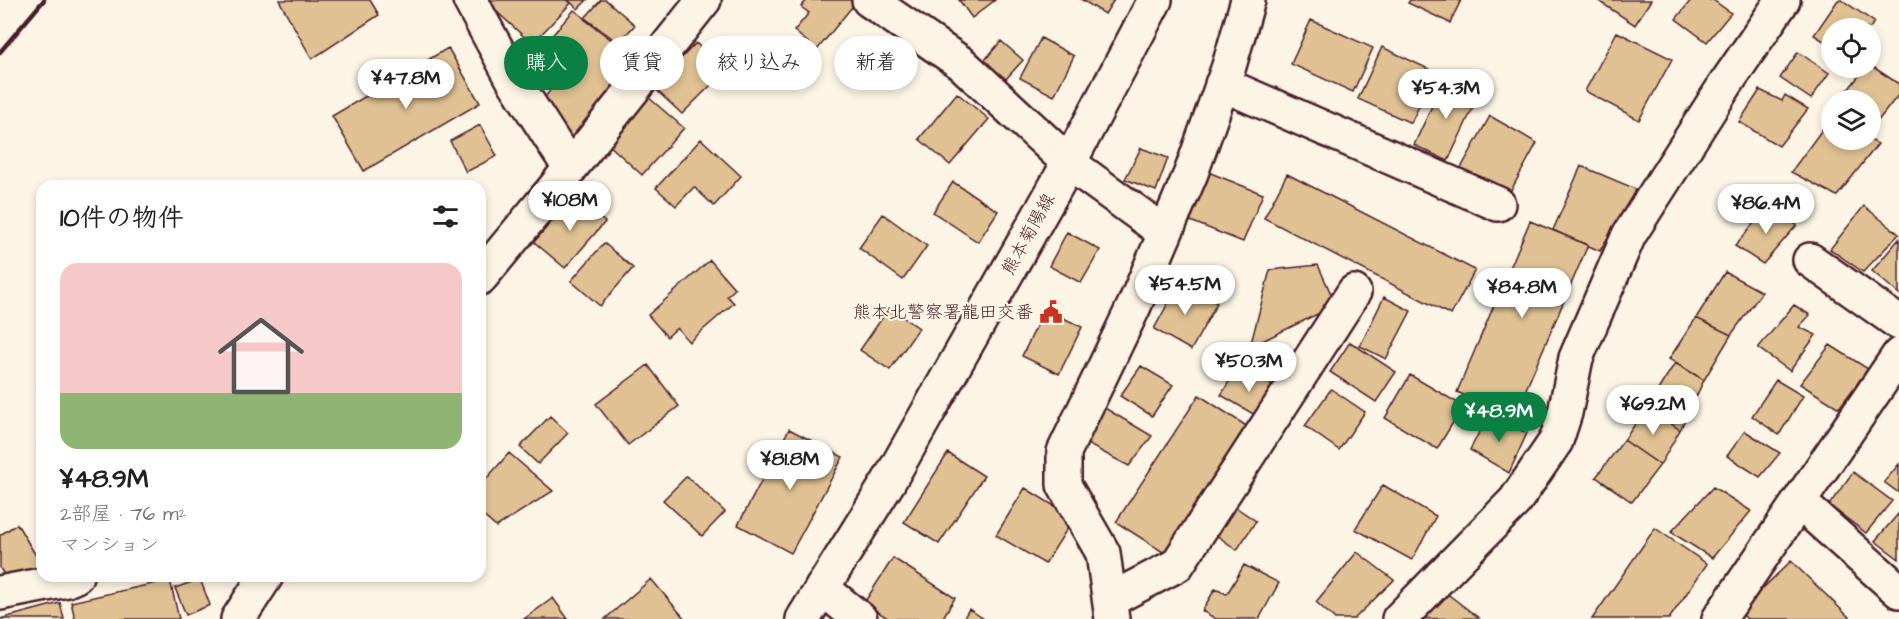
<!DOCTYPE html>
<html lang="ja">
<meta charset="utf-8">
<style>
:root{--surface:#fff;--page:#f2f2f2;--text:#202124;--muted:#757577;--accent:#0b8043}
body{margin:0;font-family:"Architects Daughter","Klee One",sans-serif;background:var(--page);color:var(--text);height:100vh;display:flex;flex-direction:column;font-size:22px;white-space:nowrap}
*{box-sizing:border-box;margin:0}
p{font-size:20px;color:var(--muted)}
.icon{flex:none;width:33px;height:33px;fill:none;stroke:currentColor;stroke-width:2;stroke-linecap:round;stroke-linejoin:round}
.map{position:relative;flex:1;overflow:hidden}
.details{position:absolute;left:36px;top:180px;width:450px;height:402px;display:flex;flex-direction:column;background:var(--surface);border-radius:18px;box-shadow:0 3px 9px #0003}
.details>*{flex:none}
.guide{position:absolute;left:504px;top:36px;width:570px;height:54px;display:flex;gap:12px}
.fabs{position:absolute;left:1821px;top:18px;display:grid;gap:12px}
.fabs a{display:grid;place-items:center;width:60px;height:60px;border-radius:50%;background:var(--surface);box-shadow:0 3px 9px #0003;font-size:30px}
.price{position:absolute;translate:-50% -51px;padding:0 14px;border-radius:21px;background:#fff;color:#222;font-size:20px;line-height:39px;filter:drop-shadow(0 2px 3px #0008)}
.price::after{content:'';position:absolute;left:50%;top:36px;width:18px;height:14px;margin-left:-9px;background:inherit;clip-path:polygon(0 0,100% 0,50% 100%)}
.price.current{background:var(--accent);color:#fff}
ul{padding:0;list-style:none}
li{display:grid;align-content:center;gap:12px;height:318px;padding:0 24px}
li span{display:grid;place-items:center;height:186px;border-radius:18px;color:#555}
li>.icon{margin-inline-start:auto}
span .icon{width:108px;height:108px;fill:#fffc;stroke-width:1}
li b{font-size:26px}
h2{display:flex;justify-content:space-between;align-items:center;height:72px;padding:0 24px;font-size:26px}
.chip{padding:0 21px;border-radius:27px;background:var(--surface);box-shadow:0 3px 9px #0003;font-size:21px;line-height:54px}
.chip.current{background:var(--accent);color:#fff}
.map>svg:first-child{display:block}
</style>
<div class="map">
<svg width="1899" height="619" viewBox="0 0 1899 619">
<rect width="100%" height="100%" fill="#fcf5e5"/>
<filter id="ink" filterUnits="userSpaceOnUse"><feTurbulence type="fractalNoise" baseFrequency=".0167" numOctaves="2"/><feDisplacementMap in="SourceGraphic" scale="12" xChannelSelector="R" yChannelSelector="G"/><feConvolveMatrix kernelMatrix="1 2 1 2 8 2 1 2 1" color-interpolation-filters="sRGB"/></filter>
<g filter="url(#ink)">
<path fill="#dfc193" stroke="#4a1f2b" stroke-width="1.5" d="M279,0H370L379,15L312,59Z
M484,0H567L571,3L532,44Z
M568,0H587L578,9Z
M601,0H606L635,25L617,44L584,19Z
M807,0H852L856,2L817,50L794,31L809,13L801,7Z
M959,0H995L972,18Z
M1082,0H1114L1105,14Z
M1410,0H1461L1450,23L1408,3Z
M1597,0H1651L1635,25Z
M1691,0H1713L1731,13L1707,42L1676,19Z
M1838,0H1842L1874,22L1870,28H1832V46L1814,35Z
M574,10L643,61L573,144L534,112L568,66L542,47Z
M1311,20L1373,48L1353,92L1291,64Z
M1617,32L1672,59L1639,120L1585,91Z
M1041,38L1074,56L1054,96L1020,78Z
M1001,41L1023,60L1006,79L984,61Z
M696,43L725,71L682,114L653,87Z
M1382,47L1435,72L1411,123L1358,99Z
M448,48L480,103L364,171L332,116Z
M1798,52L1829,73L1811,99L1780,78Z
M1870,65L1899,84V94L1873,127L1870,126V100H1840L1865,68H1870Z
M1444,80L1479,95L1448,161L1414,145Z
M1760,90L1782,101L1785,95L1808,109L1779,146L1739,122Z
M957,93L989,119L950,165L919,139Z
M648,97L684,128L642,175L607,143Z
M1490,116L1537,143L1509,194L1461,168Z
M1832,116V140H1870L1878,144L1837,196L1791,172Z
M480,125L497,156L466,172L450,141Z
M701,139L741,176L714,206L694,187L676,206L656,188Z
M1141,148L1168,158L1156,191L1125,179Z
M1581,166L1636,189L1600,251L1553,230Z
M1203,170L1263,194L1243,242L1183,218Z
M1287,174L1475,270L1451,315L1264,218Z
M953,182L998,211L978,242L933,212Z
M574,196L605,222L565,268L534,242Z
M1864,206L1899,234L1863,272L1830,249Z
M1767,207L1797,225L1763,264L1735,246Z
M883,214L927,246L903,280L859,248Z
M1530,221L1588,245L1514,417L1457,392Z
M1067,232L1100,250L1081,283L1049,266Z
M1899,239V294L1872,271Z
M604,243L633,268L600,306L571,281Z
M710,260L735,289L727,296L734,303L689,342L677,328L667,337L648,315Z
M1318,265L1336,305L1250,347L1270,270Z
M1725,272L1762,292L1731,335L1696,318Z
M1179,283L1217,303L1191,350L1154,329Z
M1384,297L1411,311L1386,359L1360,346Z
M1794,305L1810,315L1799,327L1816,335L1790,371L1758,348Z
M889,308L919,328L890,370L860,350Z
M1045,309L1082,327L1059,374L1022,356Z
M1696,318L1731,335L1704,380L1669,359Z
M1350,342L1396,372L1376,402L1330,372Z
M1830,345L1868,369L1839,408L1800,384Z
M1675,363L1704,380L1680,430L1647,407Z
M648,365L679,406L628,445L596,404Z
M1141,366L1173,385L1152,416L1120,396Z
M1236,370L1278,387L1260,418L1221,395Z
M1410,375L1463,406L1437,449L1385,418Z
M1776,380L1803,396L1779,435L1752,416Z
M1331,389L1365,412L1339,450L1305,426Z
M1199,395L1248,427L1166,554L1116,522Z
M1103,407L1152,436L1129,466L1085,443Z
M1647,407L1680,430L1660,465L1624,440Z
M1488,415L1527,433L1509,473L1470,450Z
M550,416L568,433L538,464L520,447Z
M789,429L843,457L791,553L738,525Z
M1745,431L1780,453L1760,477L1727,456Z
M1624,440L1660,465L1632,502L1596,477Z
M509,453L553,491L496,527L480,513V486Z
M948,453L984,476L939,544L904,522Z
M1899,464V493L1884,482Z
M1853,472L1892,501L1866,533L1829,505Z
M687,476L725,512L702,536L663,500Z
M1383,485L1436,516L1412,560L1355,529Z
M1713,487L1751,511L1712,558L1671,532Z
M1025,488L1074,518L1045,564L996,535Z
M1228,502L1256,521L1237,550L1208,529Z
M1899,513V559L1875,541Z
M17,524L41,564L9,583L0,568V535Z
M1655,528L1707,564L1669,619H1592Z
M1357,552L1394,580L1354,619H1335L1316,602Z
M893,558L955,598L942,619H889L864,603Z
M1791,561L1851,619H1747L1739,611Z
M1244,565L1279,583L1259,619H1216L1202,611L1215,589L1227,594Z
M200,579L210,605L186,615L175,588Z
M651,579L685,619H605Z
M170,580L179,619H75L71,602Z
M1441,589L1479,618L1413,619Z
M553,598L568,619H524Z
M60,603L64,619H0Z
M969,609L984,619H963Z"/>
<g fill="none" stroke-linecap="round" stroke-linejoin="round">
<g stroke="#4a1f2b" stroke-width="38">
<path id="minor" d="M470,0L514,81L570,168
M869,0L961,63L1069,163L1165,233
M1222,84L1498,204
M1810,260L1899,323
M480,278L553,190L704,0
M1799,502L1899,591
M822,588L860,619
M0,593L67,580L76,576
M1110,600L1177,565L1354,292
M238,619L266,576
M1112,619L1103,553L1064,485V452L1134,306L1191,173L1229,66L1248,0
M1399,619L1515,501L1556,441L1565,413L1576,358L1629,235L1727,82L1783,0
M1719,619L1899,355"/>
</g>
<g stroke="#4a1f2b" stroke-width="38">
<path id="secondary" d="M803,619L889,481L1069,163L1155,0"/>
</g>
<use href="#minor" stroke="#fcf5e5" stroke-width="33"/>
<use href="#secondary" stroke="#fcf5e5" stroke-width="33"/>
<path stroke="#4a1f2b" stroke-width="4.5" d="M0,52L44,0"/>
</g>
</g>
<defs>
<g id="civic-bare" transform="scale(1.8)"><path d="M-.6-6.5H3V-4.5H.6V-3L4-1V1h2V6H-6V1h2V-1L-.6-3ZM-1.2 2.5V6h2.4V2.5Z" fill="#c8321e" stroke="#fcf5e5" stroke-width="2.5" paint-order="stroke"/></g>
</defs>
<g fill-rule="evenodd">
<use href="#civic-bare" x="1051" y="312"/>
</g>
<g text-anchor="middle" stroke-width="4.5" stroke-linejoin="round" paint-order="stroke">
<g font-size="18" fill="#4a1f2b" stroke="#fcf5e5">
<text transform="translate(1028 234) rotate(-61)" y="6">熊本菊陽線</text>
</g>
<g font-size="18" fill="#4a1f2b" stroke="#fcf5e5" text-anchor="end">
<text x="1033" y="318">熊本北警察署龍田交番</text>
</g>
</g>
</svg>
<div class="fabs">
<a><svg class="icon" aria-label="locate" viewBox="0 0 24 24"><circle cx="12" cy="12" r="6"/><path d="M12 2v4M12 18v4M2 12h4M18 12h4"/></svg></a>
<a><svg class="icon" aria-label="layers" viewBox="0 0 24 24"><path d="M12 4l9 5-9 5-9-5zM3 14l9 5 9-5"/></svg></a>
</div>
<b class="price" style="left:406px;top:110px">¥47.8M</b>
<b class="price" style="left:1446px;top:120px">¥54.3M</b>
<b class="price" style="left:570px;top:232px">¥108M</b>
<b class="price" style="left:1766px;top:235px">¥86.4M</b>
<b class="price" style="left:1185px;top:316px">¥54.5M</b>
<b class="price" style="left:1522px;top:319px">¥84.8M</b>
<b class="price" style="left:1249px;top:393px">¥50.3M</b>
<b class="price" style="left:1653px;top:436px">¥69.2M</b>
<b class="price current" style="left:1499px;top:443px">¥48.9M</b>
<b class="price" style="left:790px;top:491px">¥81.8M</b>
<div class="guide">
<a class="chip current">購入</a>
<a class="chip">賃貸</a>
<a class="chip">絞り込み</a>
<a class="chip">新着</a>
</div>
<section class="details">
<h2>10件の物件<svg class="icon" aria-label="filters" viewBox="0 0 24 24"><path d="M4 7h16M4 17h16"/><circle cx="9" cy="7" r="2"/><circle cx="15" cy="17" r="2"/></svg></h2>
<ul>
<li><span style="background:linear-gradient(#f6c9c9 70%,#8fb573 0)"><svg class="icon" aria-label="home" viewBox="0 0 24 24"><path d="M3 11l9-7 9 7M6 9v11h12V9"/></svg></span><div><b>¥48.9M</b><p>2部屋 · 76 m²</p><p>マンション</p></div></li>
</ul>
</section>
</div>
